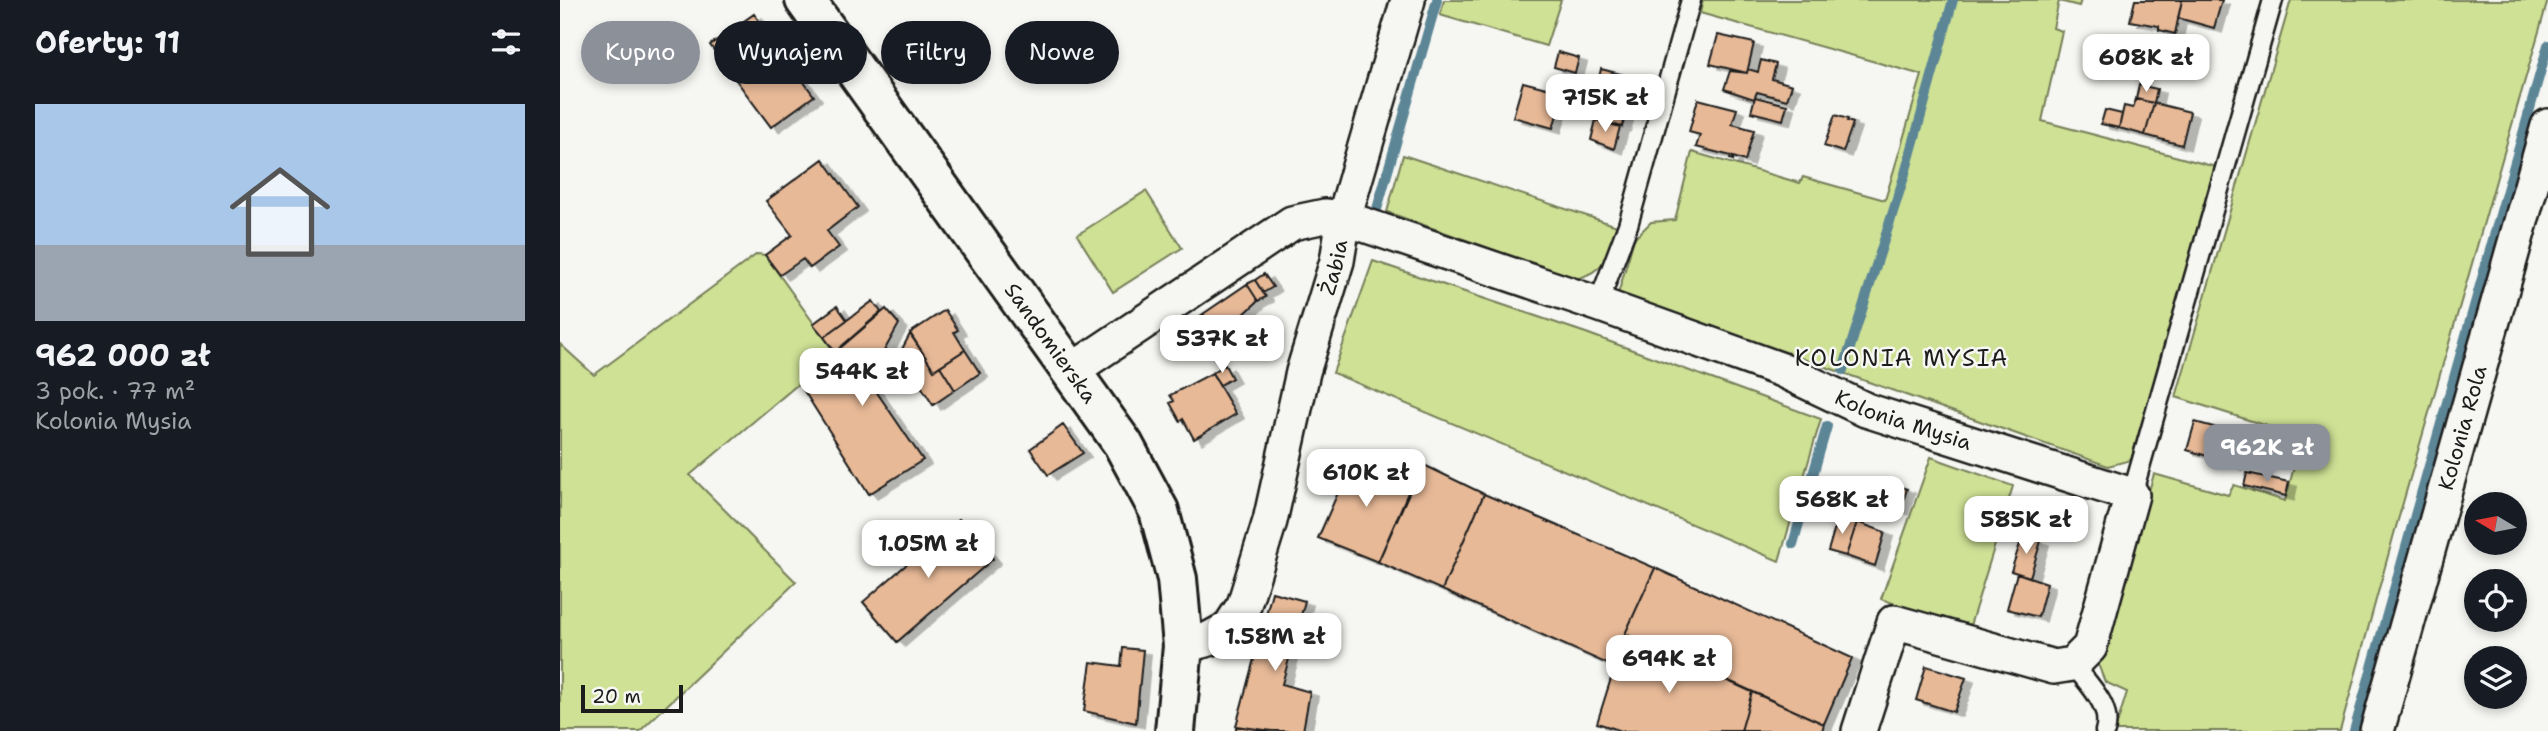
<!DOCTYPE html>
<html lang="pl">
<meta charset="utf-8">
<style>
:root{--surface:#171b24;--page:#242831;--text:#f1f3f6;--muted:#9ea1a6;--accent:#8c9099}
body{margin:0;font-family:"Shantell Sans",sans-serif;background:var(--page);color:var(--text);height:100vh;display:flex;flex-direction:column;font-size:26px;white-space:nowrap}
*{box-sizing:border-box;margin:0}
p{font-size:23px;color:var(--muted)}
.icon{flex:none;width:38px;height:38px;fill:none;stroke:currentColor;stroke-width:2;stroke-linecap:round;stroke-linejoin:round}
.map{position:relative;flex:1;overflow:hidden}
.panel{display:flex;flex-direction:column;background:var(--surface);width:560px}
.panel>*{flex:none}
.banner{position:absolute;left:21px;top:21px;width:665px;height:63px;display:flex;gap:14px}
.needle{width:46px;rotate:280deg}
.controls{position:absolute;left:1904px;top:492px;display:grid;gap:14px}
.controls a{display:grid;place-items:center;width:63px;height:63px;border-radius:50%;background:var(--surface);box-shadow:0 4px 10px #0003;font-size:35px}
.scale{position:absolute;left:21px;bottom:18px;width:102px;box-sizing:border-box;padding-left:7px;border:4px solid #1c1c1c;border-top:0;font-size:19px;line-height:24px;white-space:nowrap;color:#1c1c1c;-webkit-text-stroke:5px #f6f6f2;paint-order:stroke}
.price{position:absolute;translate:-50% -60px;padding:0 16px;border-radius:14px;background:#fff;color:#222;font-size:23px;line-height:46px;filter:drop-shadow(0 2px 4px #0008)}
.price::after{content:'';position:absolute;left:50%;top:42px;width:21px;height:16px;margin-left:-10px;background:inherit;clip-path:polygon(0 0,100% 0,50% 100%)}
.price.on{background:var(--accent);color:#fff}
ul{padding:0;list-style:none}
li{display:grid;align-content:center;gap:14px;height:371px;padding:0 35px}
li span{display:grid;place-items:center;height:217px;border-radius:0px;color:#555}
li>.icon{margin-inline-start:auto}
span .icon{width:126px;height:126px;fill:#fffc;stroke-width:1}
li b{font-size:30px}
h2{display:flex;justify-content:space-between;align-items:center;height:84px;padding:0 35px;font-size:30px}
.pill{padding:0 24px;border-radius:32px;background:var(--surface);box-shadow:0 4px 10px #0003;font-size:24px;line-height:63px}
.pill.on{background:var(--accent);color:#fff}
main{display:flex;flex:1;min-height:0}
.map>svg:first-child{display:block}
</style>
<main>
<section class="panel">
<h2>Oferty: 11<svg class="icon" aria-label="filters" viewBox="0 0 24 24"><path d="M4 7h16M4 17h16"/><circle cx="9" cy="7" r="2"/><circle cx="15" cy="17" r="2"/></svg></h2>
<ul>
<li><span style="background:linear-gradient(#a9c7e8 65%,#9aa5b1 0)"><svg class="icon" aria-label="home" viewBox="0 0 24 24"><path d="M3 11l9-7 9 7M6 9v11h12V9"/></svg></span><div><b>962 000 zł</b><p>3 pok. · 77 m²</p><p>Kolonia Mysia</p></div></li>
</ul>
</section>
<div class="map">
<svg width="1988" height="731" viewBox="0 0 1988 731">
<defs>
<filter id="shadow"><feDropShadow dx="8" dy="4.5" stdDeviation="0" flood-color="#0004"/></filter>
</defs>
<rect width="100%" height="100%" fill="#f6f6f2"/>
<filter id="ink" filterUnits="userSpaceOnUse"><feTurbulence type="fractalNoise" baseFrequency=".0143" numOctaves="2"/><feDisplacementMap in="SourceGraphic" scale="14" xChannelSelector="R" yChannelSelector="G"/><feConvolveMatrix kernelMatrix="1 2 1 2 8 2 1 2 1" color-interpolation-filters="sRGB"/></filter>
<g filter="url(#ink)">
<path fill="#cee195" stroke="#757e58" stroke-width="2" d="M884,0H1001L986,46L880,15Z
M1143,0H1521L1519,6L1499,1L1493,28L1502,31L1482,121L1656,167L1571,460L1548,466L1058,294L1074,239L1091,222L1115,220L1132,152L1240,183L1243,177L1325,200L1362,75L1140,13Z
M1731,0H1988L1834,534L1780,731H1555L1567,692L1545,682L1538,664L1594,474L1668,495L1674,485L1725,501L1742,437L1616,397Z
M843,155L1057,226C1049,253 1047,271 1016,279L827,212Z
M586,191L622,248L553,292L517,235Z
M197,254L205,255L275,353L130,475L236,582L80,731H0V344L34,375Z
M813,261L1026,333L1261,419L1219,561L773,373Z
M1371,457L1453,486L1409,629L1321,599Z"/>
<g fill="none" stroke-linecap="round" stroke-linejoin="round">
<path stroke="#5c8696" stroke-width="10" d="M817,209L877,0
M1283,370L1344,177L1393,0
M1233,544L1267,426
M1794,731L1988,45"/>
</g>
<path fill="#e7b997" stroke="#1c1c1c" stroke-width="2" filter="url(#shadow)" d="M1575,0H1622L1615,34L1599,30V26L1570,21Z
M1622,0H1662L1654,28L1618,18Z
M194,14L254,96L211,127L150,45Z
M1158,35L1194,43L1187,73L1150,64Z
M998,52L1019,58L1015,73L994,67Z
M1201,60L1216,64L1212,79L1232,85L1227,100L1197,92L1194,99L1164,89L1170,71L1187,73L1188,69L1198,72Z
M1041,69L1076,78L1071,96L1037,86Z
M963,82L998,91L994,104L1000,105L993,128L953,117Z
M1579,85L1597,89L1594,103L1576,99Z
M1037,86L1071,96L1062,127L1027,117L1029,109L1014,105L1019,88L1035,92Z
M1195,97L1227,105L1223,120L1191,112Z
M1138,99L1177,109L1172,124L1194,130L1185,161L1173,157V160L1170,159L1171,156L1136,147L1140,135L1129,132Z
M1576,99L1594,103L1585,135L1559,128L1564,106L1573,108Z
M1594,103L1630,112L1622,145L1585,135Z
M1545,110L1562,114L1559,128L1541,124Z
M1275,115L1288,119L1287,121L1293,123L1283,152L1264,146Z
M1036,120L1060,127L1054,149L1031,140Z
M263,159L298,207L267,231L279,247L250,268L243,259L220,275L205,255L232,235L206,201Z
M704,274L713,287L703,293L695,280Z
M695,280L706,297L698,301L687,284Z
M687,284L698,301L678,320L658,334L643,314Z
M313,301L321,312L275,352L264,337Z
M277,306L287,320L264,337L253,324Z
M326,309L339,324L324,351L301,369L363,460L309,494L239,383Z
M385,310L398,330L394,332L405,350L374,370L350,333Z
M643,314L658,334L642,345L627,325Z
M350,334L374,370L380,366L395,390L373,405L340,353Z
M405,350L420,373L395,390L380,366Z
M665,365L672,378L660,385L652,373Z
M652,373L676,414L634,439L623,419L620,421L610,403L614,401L610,395Z
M1635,422L1672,432L1664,461L1627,450Z
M503,425L523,453L488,475L470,449Z
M1672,432L1684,437L1681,452L1668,448Z
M1668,448L1681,452L1675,466L1664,461Z
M795,454L853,481L818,562L758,538Z
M862,464L924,494L882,590L818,562Z
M1687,473L1729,482L1726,496L1684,486Z
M1316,479L1347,489L1340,510L1310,500Z
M924,494L1095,568L1065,634L1054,667L882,590Z
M1278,517L1297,522L1286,556L1268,551Z
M399,519L433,559L337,642L303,602Z
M1297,522L1325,532L1315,566L1286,556Z
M1463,535L1481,541L1470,577L1451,571Z
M1095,568L1292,658L1264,724L1065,634Z
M1457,573L1487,583L1478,617L1447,609Z
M712,592L745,601L722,684L750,692L743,731H712L676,726Z
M1065,634L1192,692L1181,731H1062L1037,723Z
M563,648L583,650L576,723L524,711L531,662L561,666Z
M1366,666L1406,678L1394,712L1356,700Z
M1192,692L1264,724L1262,731H1181Z
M676,726L712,731H676Z"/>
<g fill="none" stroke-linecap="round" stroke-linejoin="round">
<g stroke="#1c1c1c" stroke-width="23">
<path id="lane" d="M1038,304L1068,225L1131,0
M1572,495L1713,0
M1513,664C1527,683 1553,706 1545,731"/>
</g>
<g stroke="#1c1c1c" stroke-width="38">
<g id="street">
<path id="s1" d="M511,371L732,223L765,216L784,218L1038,304L1222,370L1306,410L1572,495L1530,647L1513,664L1494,667L1334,622L1299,731"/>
<path id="s2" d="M623,646L649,639L669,628L684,605L710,521L743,372L777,261L784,218L848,0"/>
<path id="s3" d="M1817,731L1988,126"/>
</g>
</g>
<g stroke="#1c1c1c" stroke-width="44">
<g id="secondary">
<path id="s4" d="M245,0L563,444L599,511L617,579L623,646L615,731"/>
</g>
</g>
<use href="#lane" stroke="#f6f6f2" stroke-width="18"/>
<use href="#street" stroke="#f6f6f2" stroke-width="33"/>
<use href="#secondary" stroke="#f6f6f2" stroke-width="38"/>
</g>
</g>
<g text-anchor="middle" stroke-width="5" stroke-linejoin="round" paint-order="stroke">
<g font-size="21" fill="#1c1c1c" stroke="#f6f6f2">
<text dy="7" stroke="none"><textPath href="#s2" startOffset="427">Żabia</textPath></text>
<text dy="7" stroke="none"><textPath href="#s4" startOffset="422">Sandomierska</textPath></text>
<text dy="7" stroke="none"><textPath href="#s1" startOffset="914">Kolonia Mysia</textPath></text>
<text dy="7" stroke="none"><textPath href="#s3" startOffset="315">Kolonia Rola</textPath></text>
</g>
<g font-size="23" letter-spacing="2" fill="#1c1c1c" stroke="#f6f6f2">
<text x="1342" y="366">KOLONIA MYSIA</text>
</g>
</g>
</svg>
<div class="controls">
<a><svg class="needle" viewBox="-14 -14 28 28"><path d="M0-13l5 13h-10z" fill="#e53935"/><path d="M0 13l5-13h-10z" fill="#9ea1a6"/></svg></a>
<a><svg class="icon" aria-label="locate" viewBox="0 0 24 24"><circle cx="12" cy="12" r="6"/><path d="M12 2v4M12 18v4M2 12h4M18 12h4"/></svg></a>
<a><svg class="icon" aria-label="layers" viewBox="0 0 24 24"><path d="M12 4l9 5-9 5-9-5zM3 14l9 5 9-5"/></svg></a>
</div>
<div class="scale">20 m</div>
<b class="price" style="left:1586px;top:94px">608K zł</b>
<b class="price" style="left:1045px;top:134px">715K zł</b>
<b class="price" style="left:662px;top:375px">537K zł</b>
<b class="price" style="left:302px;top:408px">544K zł</b>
<b class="price on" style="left:1707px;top:484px">962K zł</b>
<b class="price" style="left:806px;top:509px">610K zł</b>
<b class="price" style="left:1282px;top:536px">568K zł</b>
<b class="price" style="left:1466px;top:556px">585K zł</b>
<b class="price" style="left:368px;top:580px">1.05M zł</b>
<b class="price" style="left:715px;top:673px">1.58M zł</b>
<b class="price" style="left:1109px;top:695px">694K zł</b>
<div class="banner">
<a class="pill on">Kupno</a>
<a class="pill">Wynajem</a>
<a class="pill">Filtry</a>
<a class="pill">Nowe</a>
</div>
</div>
</main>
